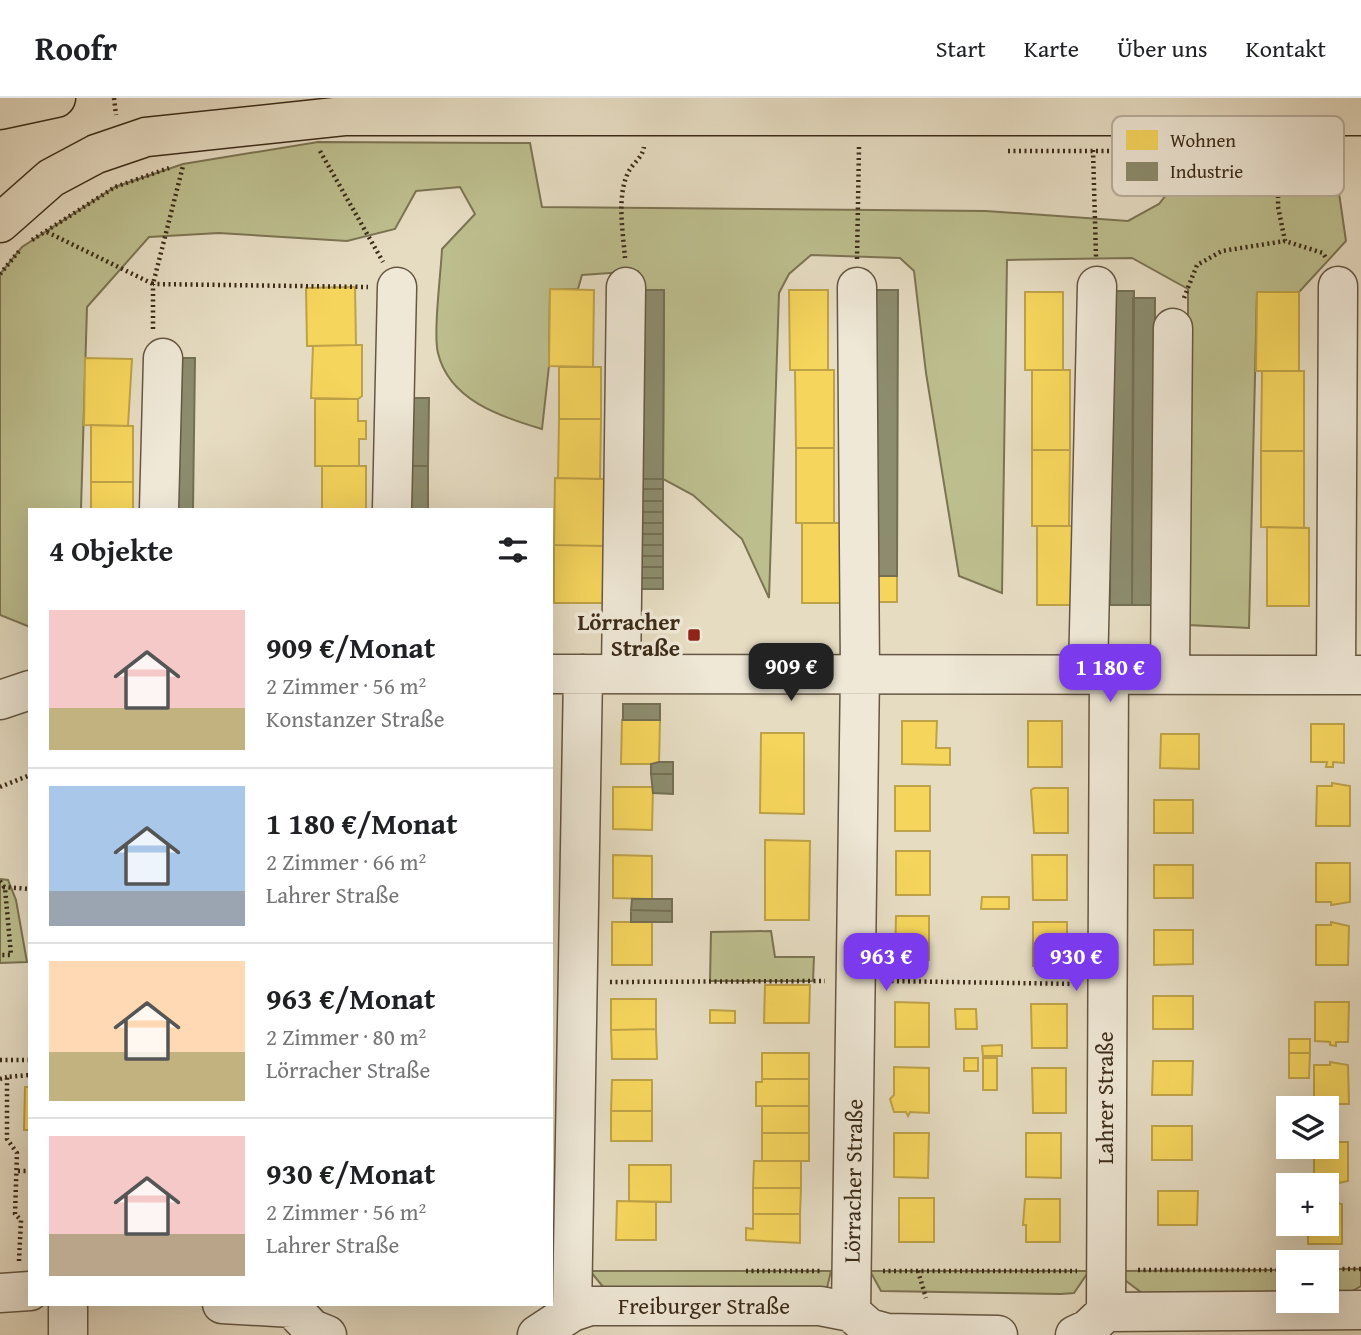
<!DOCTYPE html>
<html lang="de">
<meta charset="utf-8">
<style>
:root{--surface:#fff;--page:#f6f6f6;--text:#202124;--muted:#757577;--line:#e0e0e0;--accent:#7c3aed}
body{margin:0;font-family:"Gentium Book Plus",serif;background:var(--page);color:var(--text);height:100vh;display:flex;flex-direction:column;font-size:26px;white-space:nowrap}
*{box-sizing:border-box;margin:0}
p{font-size:23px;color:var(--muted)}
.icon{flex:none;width:38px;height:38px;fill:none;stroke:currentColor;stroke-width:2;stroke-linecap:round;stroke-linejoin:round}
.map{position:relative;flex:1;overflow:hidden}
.drawer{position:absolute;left:28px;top:410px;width:525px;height:798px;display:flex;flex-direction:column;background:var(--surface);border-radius:0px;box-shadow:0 7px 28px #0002}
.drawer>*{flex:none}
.controls{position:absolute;left:1276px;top:998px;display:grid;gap:14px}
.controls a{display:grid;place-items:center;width:63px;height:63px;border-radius:0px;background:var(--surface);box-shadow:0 7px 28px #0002;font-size:35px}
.price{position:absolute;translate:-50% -60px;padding:0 16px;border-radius:14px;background:var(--accent);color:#fff;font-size:23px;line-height:46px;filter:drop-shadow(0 2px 4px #0008)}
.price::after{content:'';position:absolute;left:50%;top:42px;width:21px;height:16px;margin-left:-10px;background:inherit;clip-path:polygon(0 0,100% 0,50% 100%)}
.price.selected{background:#222;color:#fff}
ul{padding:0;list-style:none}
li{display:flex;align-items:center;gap:21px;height:175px;padding:0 21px}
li+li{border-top:2px solid var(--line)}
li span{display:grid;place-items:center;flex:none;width:196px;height:140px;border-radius:0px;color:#555}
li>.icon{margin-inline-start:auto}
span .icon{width:84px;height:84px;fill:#fffc;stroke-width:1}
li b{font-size:30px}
h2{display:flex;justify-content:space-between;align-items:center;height:84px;padding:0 21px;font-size:30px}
header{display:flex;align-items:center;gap:42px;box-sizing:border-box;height:98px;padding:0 35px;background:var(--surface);border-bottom:2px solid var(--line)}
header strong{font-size:33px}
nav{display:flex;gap:38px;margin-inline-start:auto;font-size:24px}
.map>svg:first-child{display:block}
</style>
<header>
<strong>Roofr</strong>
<nav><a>Start</a><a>Karte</a><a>Über uns</a><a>Kontakt</a></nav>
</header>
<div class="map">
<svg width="1361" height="1237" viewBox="0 0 1361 1237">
<rect width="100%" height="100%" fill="#e6dcc2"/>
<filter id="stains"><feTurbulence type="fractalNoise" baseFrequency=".00286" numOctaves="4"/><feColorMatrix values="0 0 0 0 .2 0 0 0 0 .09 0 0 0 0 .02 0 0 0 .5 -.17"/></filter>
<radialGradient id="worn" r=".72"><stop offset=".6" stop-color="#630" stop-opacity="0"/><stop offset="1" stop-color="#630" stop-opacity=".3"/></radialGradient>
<path fill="#bdbe8e" stroke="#7c7453" stroke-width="2" d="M318,44L530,45L542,109L986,113L1128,123L1159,106L1177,83L1337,81L1346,143L1299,194H1257L1249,530L1188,527V191L1132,160L1007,162L1002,495L959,478L926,275L914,173L900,160L811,157L789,176L779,195L769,500L742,441L693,397L663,381L664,192H640L638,173L582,177L578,191L550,192L549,268L542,331C501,319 449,302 438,255C433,236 441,174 442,151L475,116L460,89L416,93L395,131L347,143L219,135L149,139L87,209L81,411H30V529L0,517V176L22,149L115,89L183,66Z
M0,781L8,782L16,802L27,864L0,865Z
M771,833L775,859H814L813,883H710L711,834Z
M1326,1171H1361V1188L1347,1196H1327Z
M1288,1172V1196L1142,1195L1122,1180L1120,1173Z
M590,1173H831L827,1190H604Z
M870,1173H1089L1074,1195L1061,1196L881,1193Z"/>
<path fill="#f6d55c" stroke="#bea248" stroke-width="2" d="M355,189L356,247L307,248L306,190Z
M550,191L594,192L593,269L549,268Z
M789,192H828V272H790Z
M1025,194H1063V272H1025Z
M1257,194H1299V273H1256Z
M356,247H362V298L358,301L311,300L313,248Z
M85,260L132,261L128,328L84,327Z
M559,269H601V321H559Z
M795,272H834V350H796Z
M1032,272H1070V352H1032Z
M1262,273H1304V353H1261Z
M315,301H358V323H366V341H359V368H315Z
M559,321H601L600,381L558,380Z
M91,327L133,328V384H91Z
M796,350H834V425H796Z
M1032,352H1070L1069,428H1032Z
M1261,353H1304V430L1261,429Z
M322,368H366V411H322Z
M555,380L605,381L604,448L554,447Z
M91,384H133V411H91Z
M802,425H840V505H802Z
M1037,428H1076V507H1037Z
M1267,429L1309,430V508H1267Z
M554,447L604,448V505H554Z
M877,478H897V504H877Z
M622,622H660L659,666H621Z
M902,623H937L936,650H950V667L902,666Z
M1028,623H1062V669H1028Z
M1311,626H1344V665L1333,664V669H1326L1327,664H1311Z
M761,635H804V716L760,715Z
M1161,636H1199V671L1160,670Z
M1332,685L1350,688V728H1316L1317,688H1332Z
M895,688H930V733H895Z
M613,689H653L652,732L613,731Z
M1034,690H1068V735H1034L1031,692Z
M1154,702H1193V735H1154Z
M765,742L810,743L809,822H765Z
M896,753H930V797H896Z
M613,757L652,758V801L613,800Z
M1032,757H1067V802H1033Z
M1316,765H1350V804L1331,807V804H1316Z
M1154,767H1193V800H1154Z
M982,799H1009V811H981Z
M896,818H929V862H895Z
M612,824H652V867H612Z
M1033,824H1067V868H1033Z
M1331,824L1349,828L1348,867H1316V827H1331Z
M1154,832H1193V866L1154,867Z
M765,887H810L809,925H764Z
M1153,898H1193V931H1153Z
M611,901H656V931L611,932Z
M895,904L929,905V949H895Z
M1315,904H1349L1348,944H1336V948L1330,947V944L1315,943Z
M1031,906H1067V950H1032Z
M955,911H976L977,931H956Z
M710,912L735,913V925H710Z
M656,931L657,961H612L611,932Z
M1289,941H1310V955H1289Z
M1002,947V958H983L982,948Z
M762,955H809V981H762Z
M1289,955H1310L1309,980H1289Z
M964,960H978V973H964Z
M983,960H997V992H983Z
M1153,963H1193L1192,997H1152Z
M1330,964L1348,967L1349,1006H1314V967H1330Z
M894,969L929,970V1015L910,1014L908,1018L906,1014H894L890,1001L894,997Z
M1032,970H1066V1015H1033Z
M762,981H809V1008H756V984H762Z
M612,982H652V1013H611Z
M25,989H30V1032H24Z
M762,1008H809V1035H762Z
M611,1013H652V1043H611Z
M1152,1028H1192V1062H1152Z
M762,1035H809V1063H762Z
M894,1035H929L928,1080L894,1079Z
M1026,1035H1061V1080L1026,1079Z
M1326,1044H1348V1083L1330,1087V1083H1314V1048H1326Z
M754,1063H801V1090H753Z
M629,1067H671V1104L629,1103Z
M753,1090H801L800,1116H753Z
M1158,1093H1198L1197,1127H1158Z
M899,1100H934V1144H899Z
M1025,1101H1060V1144H1026V1127H1023Z
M617,1103L656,1104V1142H616Z
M1326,1103L1342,1106V1146H1308V1125H1326Z
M753,1116H800V1145L746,1142V1130L753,1131Z"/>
<path fill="#8c8c6e" stroke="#746f54" stroke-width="2" d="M640,192H664L663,381H639Z
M876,192H898L897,478H875Z
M1111,193H1134L1132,507H1110Z
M1133,200H1155L1154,507H1132Z
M172,260H195L193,411H170Z
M407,300H429L428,368H406Z
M406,368H428V411H406Z
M641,381H663V391H641Z
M641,391H663V403H641Z
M641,403H663V414H641Z
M641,414H663V425H641Z
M641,425H663V436H641Z
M641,436H663V447H640Z
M640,447H663V458H640Z
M640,458H663V469H640Z
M640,469H663V480H640Z
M640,480H663V491H640Z
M623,606H660V622H623Z
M659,664H673V676H651V666Z
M651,676H673V696L653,695Z
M632,801H672V813L631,812Z
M631,812L672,813V824H631Z"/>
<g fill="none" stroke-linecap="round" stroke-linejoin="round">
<g stroke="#665742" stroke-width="41">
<path id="minor" d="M1308,18L1309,53
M159,411L163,260
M392,411L397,189
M551,576L1361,577
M621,576L626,189
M1088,576L1097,188
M1170,576L1173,230
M1336,577L1338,188
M0,602L30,592
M0,1195L30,1193
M68,1206V1237
M222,1206L292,1210L312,1231L327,1237
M572,1214L583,576
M851,1214L860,575L857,189
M1106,1214L1109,576
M537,1237L572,1214L590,1208H820L851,1214L869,1230L887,1235L998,1237
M1075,1237L1088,1231L1106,1214L1361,1212"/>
</g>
<g stroke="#3b2b18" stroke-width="41">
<path id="major" d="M0,12L56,0
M0,125L51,80L96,56L146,39L344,18H1361"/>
</g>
<path stroke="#3b2b18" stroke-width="4.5" stroke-dasharray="2 3.5" stroke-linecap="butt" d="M114,0L116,17
M1093,52L1096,159
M320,53L383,164
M1008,53H1280
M1278,65V109L1285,143L1323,155L1326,160
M47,134L153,186L183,68
M32,142L115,89L169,70
M625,160C623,134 617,101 627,77C631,66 642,61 644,49
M857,161L859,49
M0,176L20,152
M1184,200L1197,167L1222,153L1285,143
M153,231V186L368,189
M0,689L30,677
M0,783L5,790L11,857H0
M3,789L30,791
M886,883L1077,886
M610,884L825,883
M0,962H30
M0,981L7,979
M18,1073H30
M19,1163L21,1122L15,1116L17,1055L7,1041V979L30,977
M1326,1171H1361
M1138,1172H1288
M746,1173H822
M883,1173H1077
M918,1173L926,1200"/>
<use href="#minor" stroke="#efe8d7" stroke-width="38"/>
<use href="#major" stroke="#e6dcc2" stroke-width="38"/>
</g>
<rect fill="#8f2418" stroke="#efe8d7" stroke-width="2.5" x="687" y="530" width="14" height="14" rx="3.5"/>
<g text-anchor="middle" stroke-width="7" stroke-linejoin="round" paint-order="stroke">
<g font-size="23" font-weight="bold" fill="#3b2b18" stroke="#efe8d7" text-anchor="end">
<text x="680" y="532">Lörracher<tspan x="680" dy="26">Straße</tspan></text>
</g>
<g font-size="23" fill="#3b2b18" stroke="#efe8d7">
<text transform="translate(1105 1000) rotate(-90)" y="8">Lahrer Straße</text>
<text transform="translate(853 1083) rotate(-89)" y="8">Lörracher Straße</text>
<text x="704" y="1216">Freiburger Straße</text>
</g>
</g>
<rect x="1112" y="18" width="232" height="80" rx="10" fill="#efe8d7" stroke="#b9af9e" stroke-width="2"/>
<rect x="1126" y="32" width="32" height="20" fill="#f6d55c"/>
<rect x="1126" y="64" width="32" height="19" fill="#8c8c6e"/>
<g font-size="19" fill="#3b2b18">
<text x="1170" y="49">Wohnen</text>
<text x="1170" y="80">Industrie</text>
</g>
<rect width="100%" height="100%" filter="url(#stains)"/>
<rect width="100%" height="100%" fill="url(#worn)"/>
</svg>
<div class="controls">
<a><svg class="icon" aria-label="layers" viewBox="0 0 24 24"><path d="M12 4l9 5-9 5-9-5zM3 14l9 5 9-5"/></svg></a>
<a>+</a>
<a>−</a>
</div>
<b class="price selected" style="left:791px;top:605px">909 €</b>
<b class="price" style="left:1110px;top:606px">1 180 €</b>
<b class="price" style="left:886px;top:895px">963 €</b>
<b class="price" style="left:1076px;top:895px">930 €</b>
<section class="drawer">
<h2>4 Objekte<svg class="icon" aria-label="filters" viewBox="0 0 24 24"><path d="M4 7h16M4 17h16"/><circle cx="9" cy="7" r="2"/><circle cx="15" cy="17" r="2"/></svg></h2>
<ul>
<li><span style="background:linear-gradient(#f6c9c9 70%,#c2b280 0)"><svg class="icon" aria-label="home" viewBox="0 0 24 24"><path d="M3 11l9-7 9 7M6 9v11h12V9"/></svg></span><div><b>909 €/Monat</b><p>2 Zimmer · 56 m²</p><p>Konstanzer Straße</p></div></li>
<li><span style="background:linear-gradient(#a9c7e8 75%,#9aa5b1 0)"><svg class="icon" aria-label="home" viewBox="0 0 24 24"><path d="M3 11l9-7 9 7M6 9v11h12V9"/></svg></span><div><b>1 180 €/Monat</b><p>2 Zimmer · 66 m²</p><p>Lahrer Straße</p></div></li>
<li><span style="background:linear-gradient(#ffd9b3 65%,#c2b280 0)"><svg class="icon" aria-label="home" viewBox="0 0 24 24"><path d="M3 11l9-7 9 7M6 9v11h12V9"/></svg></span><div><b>963 €/Monat</b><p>2 Zimmer · 80 m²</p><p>Lörracher Straße</p></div></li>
<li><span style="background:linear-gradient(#f6c9c9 70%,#b9a48a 0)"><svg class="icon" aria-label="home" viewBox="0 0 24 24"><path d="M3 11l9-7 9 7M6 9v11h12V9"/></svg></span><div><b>930 €/Monat</b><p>2 Zimmer · 56 m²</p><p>Lahrer Straße</p></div></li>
</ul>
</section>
</div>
